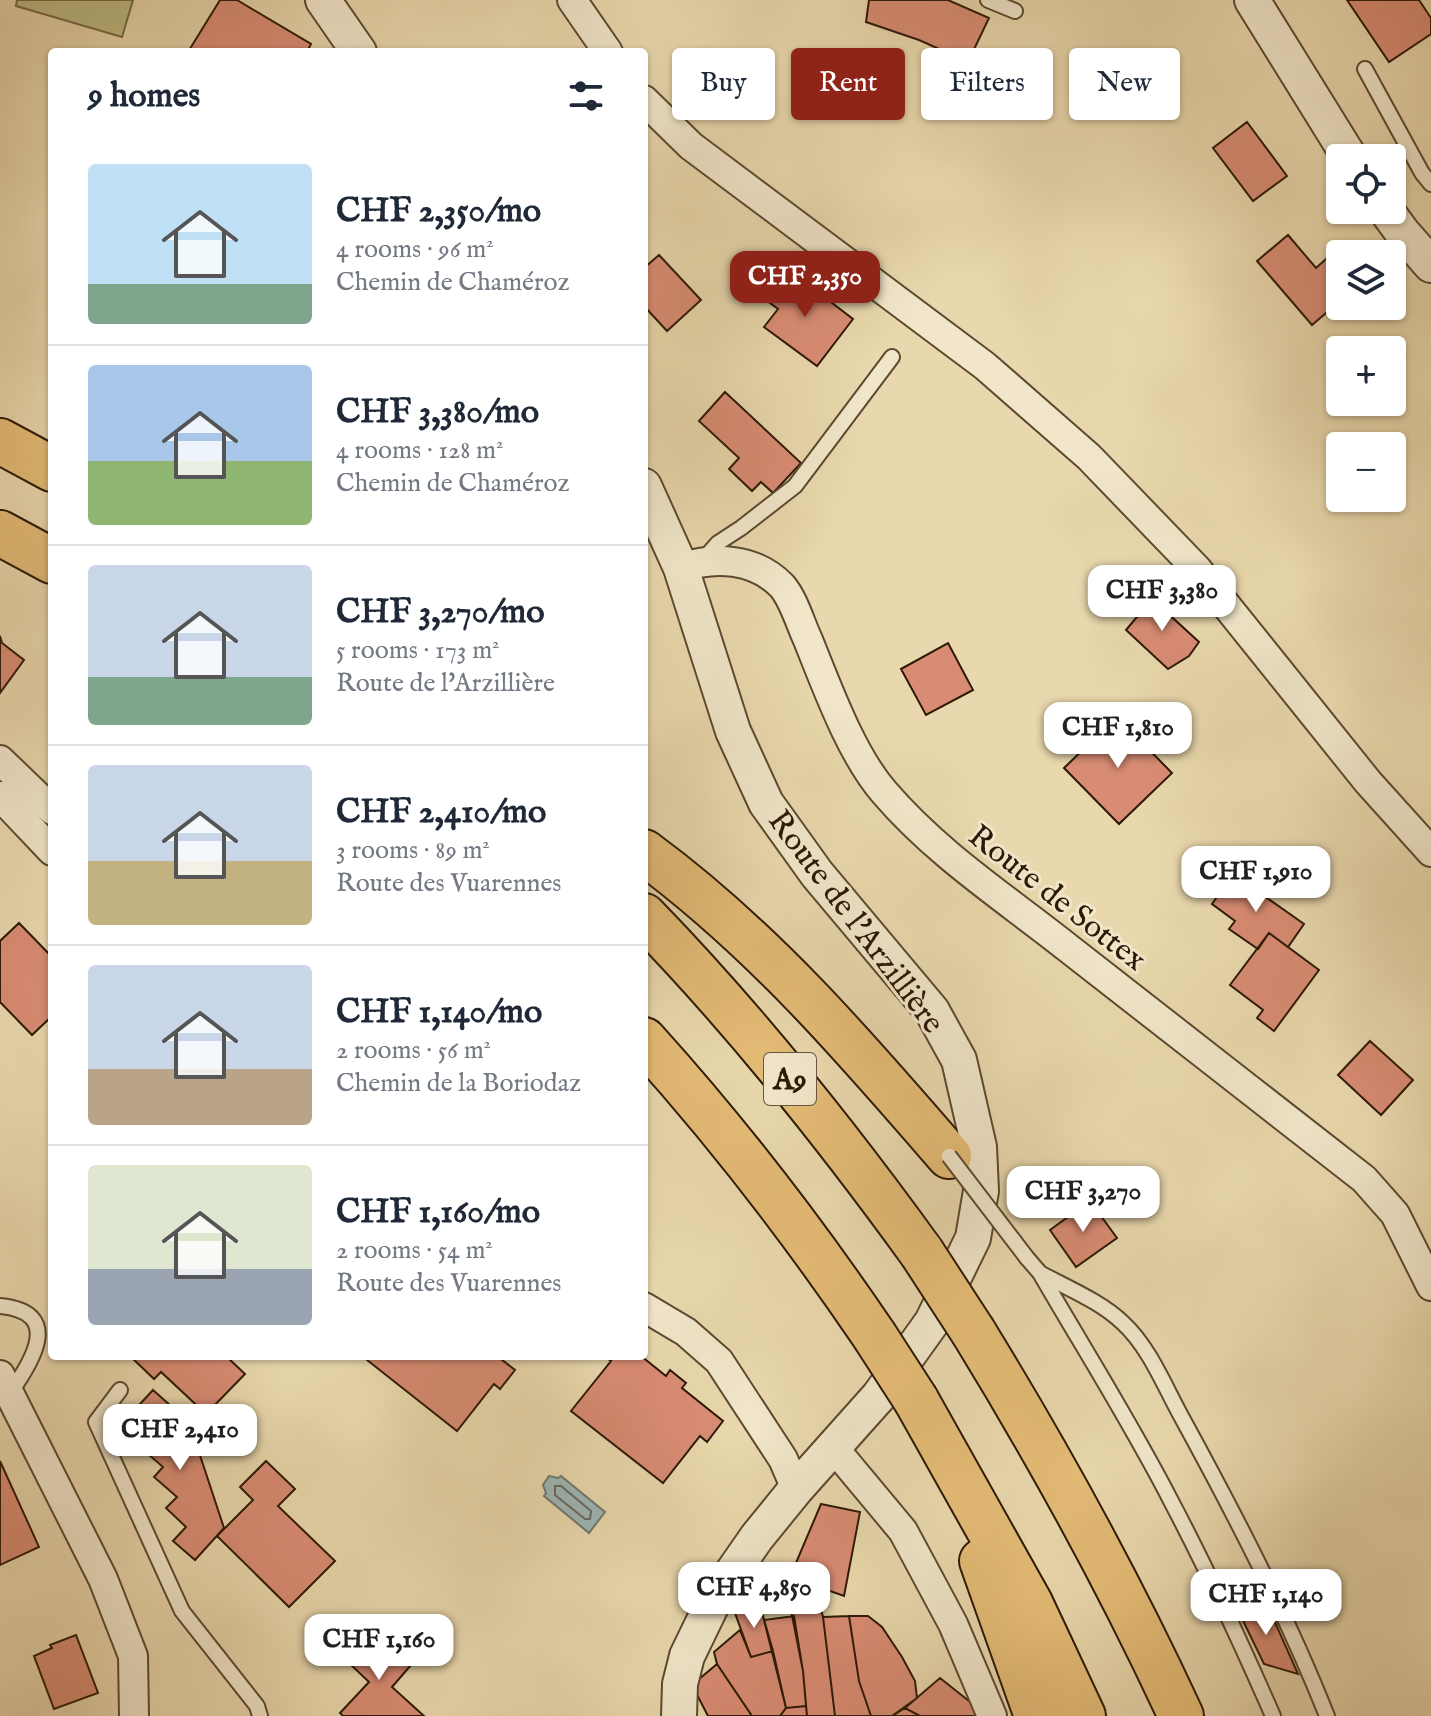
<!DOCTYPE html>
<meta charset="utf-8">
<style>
:root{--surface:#fff;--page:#f6f6f7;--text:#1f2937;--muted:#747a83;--line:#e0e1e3;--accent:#8f2418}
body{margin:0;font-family:"IM FELL English",serif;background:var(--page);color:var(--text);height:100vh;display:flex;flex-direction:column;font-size:30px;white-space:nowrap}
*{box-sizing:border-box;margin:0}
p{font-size:26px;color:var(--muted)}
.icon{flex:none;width:44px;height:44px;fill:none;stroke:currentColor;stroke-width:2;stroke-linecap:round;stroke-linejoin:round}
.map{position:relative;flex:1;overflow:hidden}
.panel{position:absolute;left:48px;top:48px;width:600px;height:1312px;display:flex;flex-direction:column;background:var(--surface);border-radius:8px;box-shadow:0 2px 6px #0004}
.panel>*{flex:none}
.top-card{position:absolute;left:672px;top:48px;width:638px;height:72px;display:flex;gap:16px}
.fabs{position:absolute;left:1326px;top:144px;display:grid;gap:16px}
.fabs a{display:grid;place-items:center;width:80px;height:80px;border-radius:8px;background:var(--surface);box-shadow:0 2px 6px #0004;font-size:40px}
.price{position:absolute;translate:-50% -68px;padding:0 18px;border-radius:16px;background:#fff;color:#222;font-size:26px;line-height:52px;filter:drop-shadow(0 2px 4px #0008)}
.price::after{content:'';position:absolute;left:50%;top:48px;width:24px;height:18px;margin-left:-12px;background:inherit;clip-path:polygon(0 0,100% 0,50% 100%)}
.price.active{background:var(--accent);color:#fff}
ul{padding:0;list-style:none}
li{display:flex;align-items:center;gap:24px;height:200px;padding:0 40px}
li+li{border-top:2px solid var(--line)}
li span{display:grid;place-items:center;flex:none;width:224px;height:160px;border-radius:8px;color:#555}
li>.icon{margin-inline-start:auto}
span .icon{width:96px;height:96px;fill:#fffc;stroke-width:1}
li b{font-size:34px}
h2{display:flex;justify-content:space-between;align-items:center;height:96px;padding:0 40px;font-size:34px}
.pill{padding:0 28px;border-radius:8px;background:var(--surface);box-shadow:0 2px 6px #0004;font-size:28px;line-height:72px}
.pill.active{background:var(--accent);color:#fff}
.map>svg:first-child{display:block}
</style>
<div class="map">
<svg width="1431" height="1716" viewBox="0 0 1431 1716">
<rect width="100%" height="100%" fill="#e9d8ad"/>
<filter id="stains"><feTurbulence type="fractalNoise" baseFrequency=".0025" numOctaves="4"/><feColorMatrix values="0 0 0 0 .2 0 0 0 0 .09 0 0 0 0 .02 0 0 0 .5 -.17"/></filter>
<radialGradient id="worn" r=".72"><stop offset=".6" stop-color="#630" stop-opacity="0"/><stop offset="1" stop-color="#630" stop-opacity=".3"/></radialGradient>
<path fill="#bdbc85" stroke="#756a46" stroke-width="2" d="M17,0H133L122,37L16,6Z"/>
<path fill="#9db6b6" stroke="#707770" stroke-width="2" d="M549,1476L558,1478L561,1476L605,1512L589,1533L544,1496L546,1493L543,1485Z"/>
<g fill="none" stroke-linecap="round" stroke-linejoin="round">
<path stroke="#65685e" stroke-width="2" d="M555,1486H561L591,1511L590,1519H585L555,1495Z"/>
</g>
<path fill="#d98c74" stroke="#2d1907" stroke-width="2" d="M220,0H237L311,44L307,52H188Z
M869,0H948L989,18L968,62L919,40L866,22Z
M1347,0H1419L1431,18V34L1389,62Z
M1247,122L1287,176L1253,201L1213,148Z
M1288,235L1316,268L1336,250L1340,255V289L1336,292L1340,301L1312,325L1257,261Z
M659,255L701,300L667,331L644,306V268Z
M789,270L853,319L817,366L764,327L778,309L766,300Z
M725,392L801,463L773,493L761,482L752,491L729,469L739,458L699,421Z
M1152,588L1166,602L1162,608L1199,642L1189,656L1168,669L1126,630L1147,605L1143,598Z
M0,636L2,643L24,660L0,693Z
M948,643L973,690L926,715L901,669Z
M1117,717L1172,773L1119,824L1064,768Z
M1233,874L1304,924L1288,947L1269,933L1258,949L1229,929L1235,921L1212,904Z
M19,923L52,957V1016L32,1035L0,1002V941Z
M1269,933L1319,970L1274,1031L1257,1018L1263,1010L1230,985Z
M1370,1041L1413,1080L1381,1115L1338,1075Z
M1090,1201L1117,1238L1076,1267L1050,1230Z
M130,1356H226L245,1374L206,1414L161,1372L154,1379Z
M371,1356H497L515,1370L500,1389L494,1384L457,1431L367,1360Z
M604,1356H641L666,1376L670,1370L686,1383L682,1388L723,1421L707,1442L700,1436L663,1483L571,1411L611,1361Z
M153,1390L189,1422L224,1528L195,1560L173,1541L186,1527L166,1508L177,1497L154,1477L163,1467L140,1447L149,1436L128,1417Z
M0,1461L39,1547L0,1565Z
M266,1461L295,1489L278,1506L335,1561L289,1607L217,1536L253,1500L240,1487Z
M821,1504L860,1512L844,1596L790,1577Z
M787,1590L816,1591L823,1617L835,1716H807L803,1671Z
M1233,1600L1270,1611L1298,1674L1264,1664Z
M759,1602L773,1651L751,1657L735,1613Z
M794,1616L803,1671L806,1706L786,1708L764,1620Z
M849,1616L859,1681L871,1716H835L823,1617Z
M849,1616H868L882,1627L902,1657L915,1681L917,1698L892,1716H871L859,1681Z
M740,1630L751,1657L773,1651L786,1708L780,1716H752L717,1664L714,1652Z
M375,1632L411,1665L392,1687L424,1716H343L340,1713L369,1682L348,1662Z
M76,1635L98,1693L54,1709L34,1656L52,1648L50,1645Z
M717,1664L752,1716H708L692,1685Z
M940,1678L984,1713L982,1716H920L905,1708Z
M806,1706L807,1716H780L786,1708Z
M905,1708L920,1716H892Z"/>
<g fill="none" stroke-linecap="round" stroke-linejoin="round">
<g stroke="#5c4930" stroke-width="18">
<path id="service" d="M988,0L1015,11
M1365,69L1422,173L1431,184
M703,560L718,543L741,528L795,486L892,357
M1027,1258L1040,1273C1084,1349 1131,1423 1171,1501C1208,1571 1241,1643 1273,1716
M1040,1273C1067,1288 1100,1301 1123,1323C1149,1347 1164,1385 1181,1416C1234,1513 1286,1613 1327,1716
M0,1306C64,1312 32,1362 10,1393
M120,1390L96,1422L182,1611L257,1706L260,1716"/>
</g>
<g stroke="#5c4930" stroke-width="32">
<path id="minor" d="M572,0L608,52
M644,100L691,146L985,366L1089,457L1197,569L1368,782L1431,852
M681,568C714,556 755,558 782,586C794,600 800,623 808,640C827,687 851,754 884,792C937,854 1005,898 1068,948C1167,1025 1265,1102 1364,1179L1395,1214L1431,1286
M0,760L52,810
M0,796L52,851
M644,1307L686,1332L719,1361L783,1459L796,1489
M0,1375L103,1579L133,1656L134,1716
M833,1447L903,1531L953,1624L992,1716"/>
</g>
<g stroke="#5c4930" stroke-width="38">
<path id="tertiary" d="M323,0L359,52
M1252,0L1350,158
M1386,210L1402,232L1431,265
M644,486L681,568L733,731L766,803L817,874L932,1011L959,1060L979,1147L981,1191L973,1238L932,1322L879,1396L796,1489L757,1537L716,1596L687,1656L680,1684L679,1716"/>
</g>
<g stroke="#2d1907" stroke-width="48">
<path id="motorway" d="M0,441L52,469
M0,533L52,561
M644,852C761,938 855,1047 949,1156
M644,916C746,1021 836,1134 922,1253
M644,1040C728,1133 804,1232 874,1335
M974,1333C1050,1457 1120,1584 1181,1716
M916,1400L1030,1603L1083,1716
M982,1561L1037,1716"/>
</g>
<use href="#service" stroke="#f1e6ca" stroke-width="14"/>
<use href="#minor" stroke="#f1e6ca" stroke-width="28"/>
<use href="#tertiary" stroke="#f1e6ca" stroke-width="34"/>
<use href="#motorway" stroke="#e4bc76" stroke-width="44"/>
<g stroke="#5c4930" stroke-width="18" stroke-linecap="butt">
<path id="service-bridge" d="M949,1156L1027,1258"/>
</g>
<g stroke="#2d1907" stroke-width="48" stroke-linecap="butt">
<path id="motorway-bridge" d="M922,1253L974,1333
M874,1335L916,1400"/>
</g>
<use href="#service-bridge" stroke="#f1e6ca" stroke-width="14"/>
<use href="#motorway-bridge" stroke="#e4bc76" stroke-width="44"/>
</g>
<g text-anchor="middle" stroke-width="6" stroke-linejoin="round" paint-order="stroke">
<rect fill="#f1e6ca" stroke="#685642" stroke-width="2" x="764" y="1053" width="52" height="52" rx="6"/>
<g font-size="30" font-weight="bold" fill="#2d1907">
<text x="790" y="1089">A9</text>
</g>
<g font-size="32" fill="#2d1907" stroke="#f1e6ca">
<text transform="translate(1058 897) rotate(38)" y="11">Route de Sottex</text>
<text transform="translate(857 921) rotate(53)" y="11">Route de l'Arzillière</text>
</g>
</g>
<rect width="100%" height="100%" filter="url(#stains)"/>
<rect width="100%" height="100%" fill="url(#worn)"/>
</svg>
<div class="fabs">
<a><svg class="icon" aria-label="locate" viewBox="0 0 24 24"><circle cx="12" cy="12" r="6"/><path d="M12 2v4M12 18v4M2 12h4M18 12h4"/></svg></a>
<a><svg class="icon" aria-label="layers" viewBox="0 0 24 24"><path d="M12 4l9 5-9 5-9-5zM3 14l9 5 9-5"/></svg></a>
<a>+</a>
<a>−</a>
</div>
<b class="price active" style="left:805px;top:319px">CHF 2,350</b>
<b class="price" style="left:1162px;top:633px">CHF 3,380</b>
<b class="price" style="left:1118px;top:770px">CHF 1,810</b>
<b class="price" style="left:1256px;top:914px">CHF 1,910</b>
<b class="price" style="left:1083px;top:1234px">CHF 3,270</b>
<b class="price" style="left:180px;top:1472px">CHF 2,410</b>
<b class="price" style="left:754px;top:1630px">CHF 4,850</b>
<b class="price" style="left:1266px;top:1637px">CHF 1,140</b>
<b class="price" style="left:379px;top:1682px">CHF 1,160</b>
<div class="top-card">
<a class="pill">Buy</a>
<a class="pill active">Rent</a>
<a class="pill">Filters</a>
<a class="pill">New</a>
</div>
<section class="panel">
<h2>9 homes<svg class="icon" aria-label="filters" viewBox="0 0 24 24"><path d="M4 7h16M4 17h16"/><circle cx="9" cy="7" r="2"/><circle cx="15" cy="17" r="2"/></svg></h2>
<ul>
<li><span style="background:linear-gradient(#bfe0f5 75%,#7fa58c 0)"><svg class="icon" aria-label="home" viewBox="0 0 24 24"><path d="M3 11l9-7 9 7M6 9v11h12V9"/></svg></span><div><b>CHF 2,350/mo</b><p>4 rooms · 96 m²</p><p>Chemin de Chaméroz</p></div></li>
<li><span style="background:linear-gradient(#a9c7e8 60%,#8fb573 0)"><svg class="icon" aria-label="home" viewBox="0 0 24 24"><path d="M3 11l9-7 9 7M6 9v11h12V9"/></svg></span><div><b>CHF 3,380/mo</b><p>4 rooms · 128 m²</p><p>Chemin de Chaméroz</p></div></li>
<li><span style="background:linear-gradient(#c9d6e8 70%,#7fa58c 0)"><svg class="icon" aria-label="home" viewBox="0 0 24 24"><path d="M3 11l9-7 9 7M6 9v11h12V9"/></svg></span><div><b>CHF 3,270/mo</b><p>5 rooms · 173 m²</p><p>Route de l'Arzillière</p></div></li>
<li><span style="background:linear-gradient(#c9d6e8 60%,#c2b280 0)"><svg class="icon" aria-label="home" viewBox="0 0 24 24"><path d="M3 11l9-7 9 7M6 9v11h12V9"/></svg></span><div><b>CHF 2,410/mo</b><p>3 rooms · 89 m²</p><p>Route des Vuarennes</p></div></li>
<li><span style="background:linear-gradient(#c9d6e8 65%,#b9a48a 0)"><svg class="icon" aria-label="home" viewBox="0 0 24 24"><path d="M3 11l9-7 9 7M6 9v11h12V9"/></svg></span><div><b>CHF 1,140/mo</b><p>2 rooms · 56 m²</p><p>Chemin de la Boriodaz</p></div></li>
<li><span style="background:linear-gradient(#dfe7d0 65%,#9aa5b1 0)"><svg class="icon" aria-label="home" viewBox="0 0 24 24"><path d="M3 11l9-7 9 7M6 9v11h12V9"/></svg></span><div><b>CHF 1,160/mo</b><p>2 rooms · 54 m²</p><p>Route des Vuarennes</p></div></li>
</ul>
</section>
</div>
